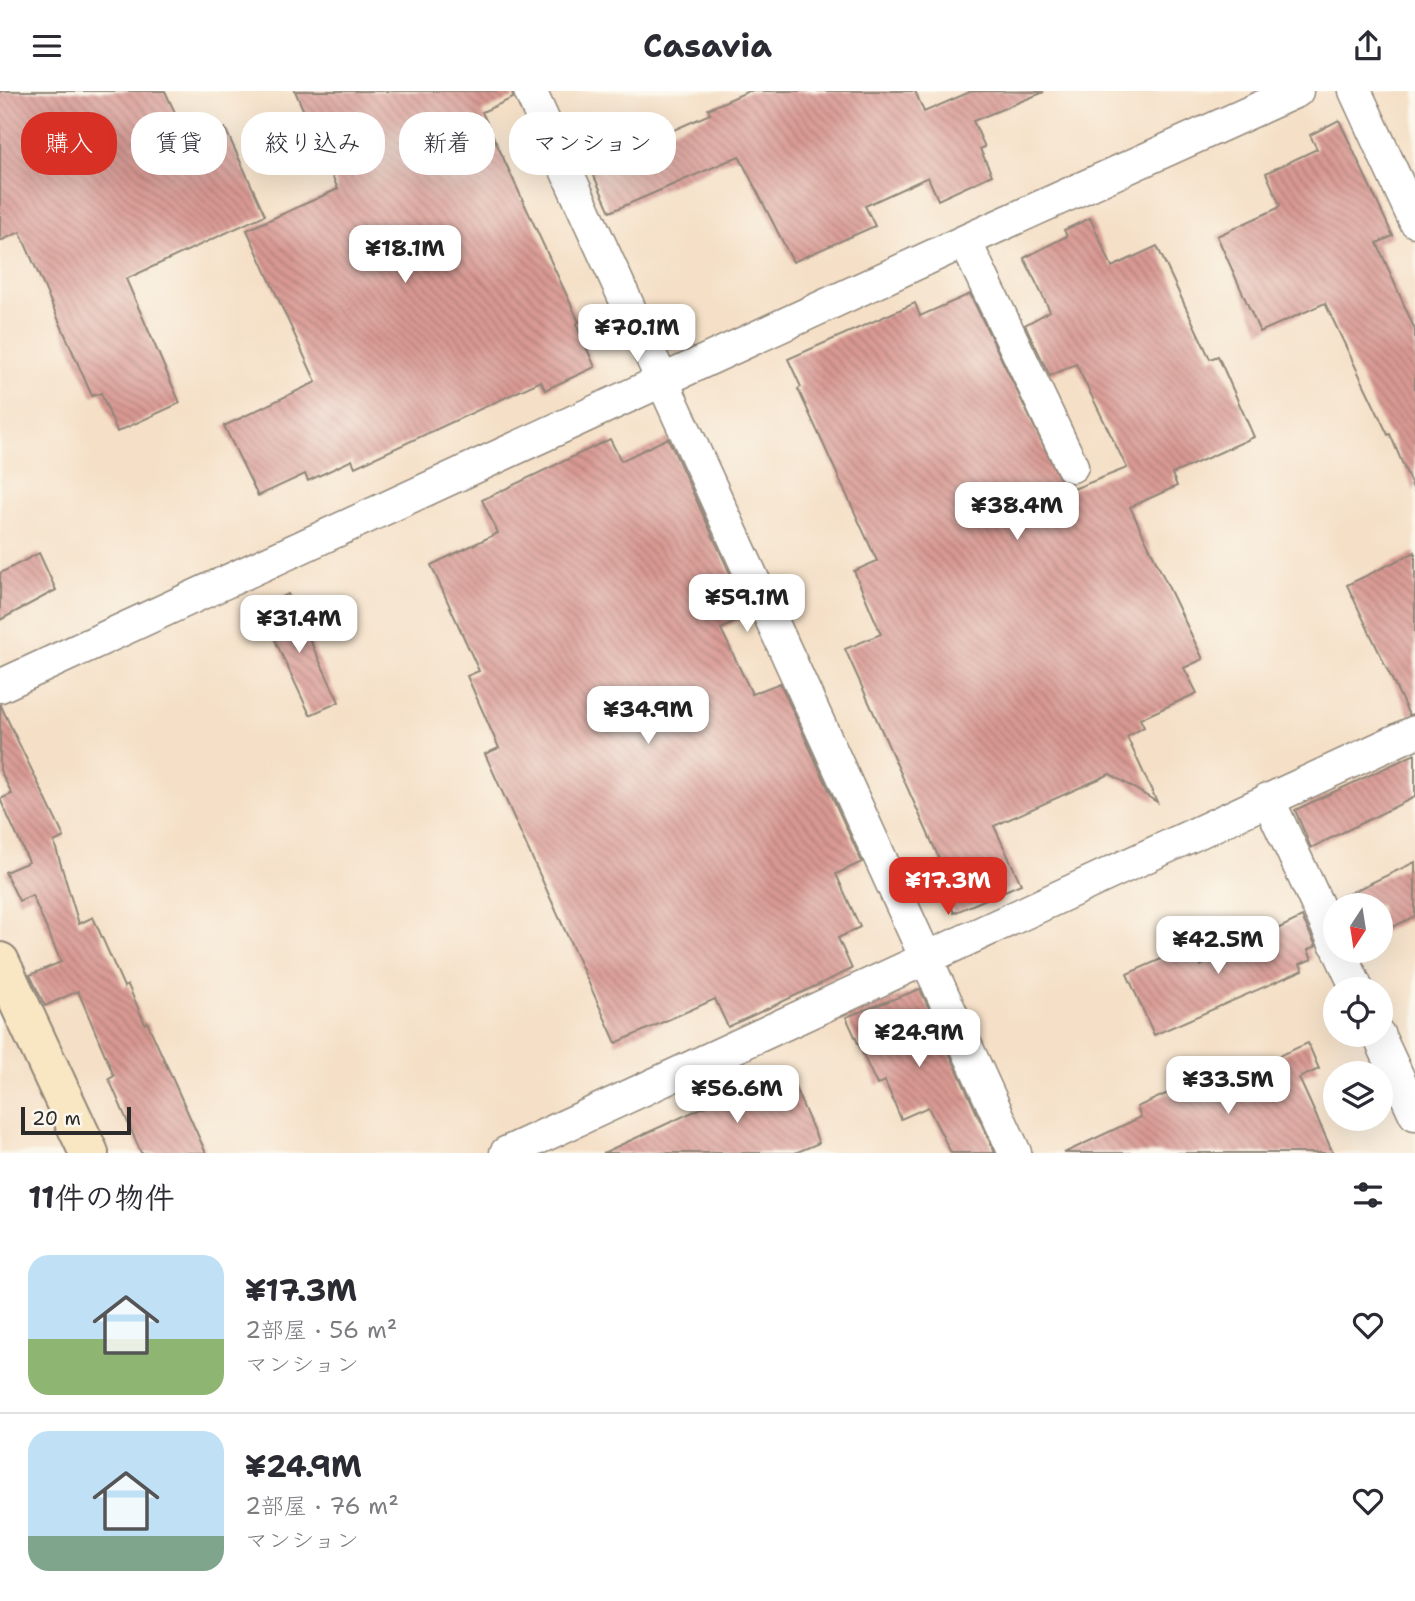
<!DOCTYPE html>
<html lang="ja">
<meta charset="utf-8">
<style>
:root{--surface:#fff;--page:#f7f7f7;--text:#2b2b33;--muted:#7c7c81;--line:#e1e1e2;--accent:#d93025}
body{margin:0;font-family:"Shantell Sans","Klee One",sans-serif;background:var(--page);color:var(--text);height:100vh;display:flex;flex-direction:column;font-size:26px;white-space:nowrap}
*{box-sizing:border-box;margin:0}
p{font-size:23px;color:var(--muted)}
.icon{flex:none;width:38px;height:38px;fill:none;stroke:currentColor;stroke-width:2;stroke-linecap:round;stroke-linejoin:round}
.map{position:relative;height:1062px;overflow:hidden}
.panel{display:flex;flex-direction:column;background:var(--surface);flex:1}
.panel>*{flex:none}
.top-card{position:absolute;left:21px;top:21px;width:700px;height:63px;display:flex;gap:14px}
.needle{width:46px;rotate:192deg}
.tools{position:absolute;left:1323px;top:802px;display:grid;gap:14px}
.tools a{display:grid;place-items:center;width:70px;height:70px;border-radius:50%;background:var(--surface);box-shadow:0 7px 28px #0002;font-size:35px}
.scale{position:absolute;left:21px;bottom:18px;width:110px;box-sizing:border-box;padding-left:7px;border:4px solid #2b2b2b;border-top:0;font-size:19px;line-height:24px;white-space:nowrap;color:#2b2b2b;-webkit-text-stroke:5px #fbf7ec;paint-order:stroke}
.price{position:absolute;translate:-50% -60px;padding:0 16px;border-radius:14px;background:#fff;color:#222;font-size:23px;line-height:46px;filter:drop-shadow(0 2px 4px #0008)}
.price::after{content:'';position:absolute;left:50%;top:42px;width:21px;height:16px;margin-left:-10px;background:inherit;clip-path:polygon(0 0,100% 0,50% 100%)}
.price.selected{background:var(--accent);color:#fff}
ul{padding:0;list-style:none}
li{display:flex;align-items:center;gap:21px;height:175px;padding:0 28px}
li+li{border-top:2px solid var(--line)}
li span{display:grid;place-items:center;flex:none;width:196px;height:140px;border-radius:21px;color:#555}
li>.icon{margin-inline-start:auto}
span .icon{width:84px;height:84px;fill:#fffc;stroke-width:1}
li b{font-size:30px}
h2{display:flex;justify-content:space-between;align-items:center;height:84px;padding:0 28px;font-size:30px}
.tag{padding:0 24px;border-radius:28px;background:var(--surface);box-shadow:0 7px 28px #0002;font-size:24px;line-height:63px}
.tag.selected{background:var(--accent);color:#fff}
header{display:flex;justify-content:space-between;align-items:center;height:91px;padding:0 28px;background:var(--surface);font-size:32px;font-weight:700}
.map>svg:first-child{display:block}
</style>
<header><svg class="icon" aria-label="menu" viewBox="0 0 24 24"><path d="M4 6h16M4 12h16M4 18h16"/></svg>Casavia<svg class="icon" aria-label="share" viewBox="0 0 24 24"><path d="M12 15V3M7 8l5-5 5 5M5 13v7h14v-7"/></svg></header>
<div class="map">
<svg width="1415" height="1062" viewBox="0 0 1415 1062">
<defs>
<pattern id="building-back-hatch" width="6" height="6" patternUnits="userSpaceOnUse" patternTransform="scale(1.75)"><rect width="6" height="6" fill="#d99993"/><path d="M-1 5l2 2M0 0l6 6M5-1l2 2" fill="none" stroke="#b07d78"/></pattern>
</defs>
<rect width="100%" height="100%" fill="#fbf7ec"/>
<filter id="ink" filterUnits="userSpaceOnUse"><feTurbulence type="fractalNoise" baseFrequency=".0143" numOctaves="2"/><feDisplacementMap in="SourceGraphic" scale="14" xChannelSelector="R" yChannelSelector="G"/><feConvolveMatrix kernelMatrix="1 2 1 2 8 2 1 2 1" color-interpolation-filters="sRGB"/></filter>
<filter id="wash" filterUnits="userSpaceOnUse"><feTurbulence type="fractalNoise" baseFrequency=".00686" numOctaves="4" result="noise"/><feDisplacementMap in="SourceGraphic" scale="28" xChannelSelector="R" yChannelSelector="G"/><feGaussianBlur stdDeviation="1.57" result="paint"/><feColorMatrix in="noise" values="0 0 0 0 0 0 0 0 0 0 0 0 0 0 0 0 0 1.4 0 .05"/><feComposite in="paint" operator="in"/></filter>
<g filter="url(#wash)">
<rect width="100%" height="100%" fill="#f5e0c7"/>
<g id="blocks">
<path fill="url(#building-back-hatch)" d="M0,0H165L190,54L225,37L265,124L126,188L180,312L117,341L101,302L92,305L20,141L0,150Z
M295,0H512L513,7L482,21L579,231L576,233L595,276L545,299L541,290L355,376L352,369L308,390L305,383L258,405L224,335L316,291L247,139L338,98Z
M749,0H915L924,21L972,0L1044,1L973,30L985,56L980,58L992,84L938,109L928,86L865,115L875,135L793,171L739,65L610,121L590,76L618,63L616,59L649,46L651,49L710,23L708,18Z
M1339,29L1393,145L1377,152L1415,239V402L1390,343L1388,344L1325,212L1260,241L1217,145L1278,117L1280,114L1266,82L1317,58L1310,44Z
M1090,127L1112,176L1157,155L1210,268L1218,265L1254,346L1172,383L1177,395L1130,416L1203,568L1184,577L1197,602L1140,628L1144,636L1127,646L1157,711L1110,683L994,735L1021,793L954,822L939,788L947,785L845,558L881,543L854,480L877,470L798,298L801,296L788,268L915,212L920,225L970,203L1066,401L1127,377L1076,273L1050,285L1025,234L1050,220L1024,167L1067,145L1064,139Z
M668,347L749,524L721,538L752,603L780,592L862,771L836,783L860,836L838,847L852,878L728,936L715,908L616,952L485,663L499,657L467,585L479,580L431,474L498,442L482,409L610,348L621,370Z
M1415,461V623L1409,624L1347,494Z
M39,462L56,499L0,529V482Z
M288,503L339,611L310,624L260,517Z
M0,613L64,746L54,751L79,833L93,826L124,896L128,894L145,933L147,931L206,1062H141L109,988L114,985L78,900L45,915L30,884L61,871L32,804L19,810L5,781L29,771L0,708L12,703L0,679Z
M1415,663V706L1311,757L1295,719Z
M1415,771V825L1381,842V814H1337L1335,809Z
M1302,826L1316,855L1308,859L1312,868L1300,873L1303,879L1154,944L1127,883L1191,855L1201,875Z
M920,898L995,1062H951L928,1016L901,1028L885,990L877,994L846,926Z
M1308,952L1319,978L1299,987L1333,1062H1064L1141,1026L1137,1016L1168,1002L1170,1005L1190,996L1192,999L1231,981L1233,985Z
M787,978L819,1052L795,1062H603Z"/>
</g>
</g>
<g filter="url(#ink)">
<use href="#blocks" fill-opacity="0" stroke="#908679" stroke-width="2"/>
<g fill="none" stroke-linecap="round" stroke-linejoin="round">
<g stroke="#908679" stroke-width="35">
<path id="street" d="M530,0L1015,1062
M1355,0L1415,130
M965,150L1072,375
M0,595L965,150L1297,0
M1268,708L1335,852
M1339,859L1357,898
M1378,943L1415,1023
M506,1062L1415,641"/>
</g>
<g stroke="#908679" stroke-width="42">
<path id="secondary" d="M0,871L89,1062"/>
</g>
<use href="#street" stroke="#fff" stroke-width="32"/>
<use href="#secondary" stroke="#f9e7c3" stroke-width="38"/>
</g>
</g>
</svg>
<div class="tools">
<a><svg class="needle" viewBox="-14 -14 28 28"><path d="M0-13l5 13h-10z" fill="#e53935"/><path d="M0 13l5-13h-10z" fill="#7c7c81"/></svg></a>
<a><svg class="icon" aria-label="locate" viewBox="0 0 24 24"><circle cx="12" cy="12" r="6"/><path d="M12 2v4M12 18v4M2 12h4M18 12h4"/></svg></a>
<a><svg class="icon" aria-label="layers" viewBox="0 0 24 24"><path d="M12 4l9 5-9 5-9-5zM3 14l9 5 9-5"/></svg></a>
</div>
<div class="scale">20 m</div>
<b class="price" style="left:405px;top:194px">¥18.1M</b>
<b class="price" style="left:637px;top:273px">¥70.1M</b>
<b class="price" style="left:1017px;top:451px">¥38.4M</b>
<b class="price" style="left:747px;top:543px">¥59.1M</b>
<b class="price" style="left:299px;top:564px">¥31.4M</b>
<b class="price" style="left:648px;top:655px">¥34.9M</b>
<b class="price selected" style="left:948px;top:826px">¥17.3M</b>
<b class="price" style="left:1218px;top:885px">¥42.5M</b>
<b class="price" style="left:919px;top:978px">¥24.9M</b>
<b class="price" style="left:1228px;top:1025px">¥33.5M</b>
<b class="price" style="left:737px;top:1034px">¥56.6M</b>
<div class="top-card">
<a class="tag selected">購入</a>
<a class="tag">賃貸</a>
<a class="tag">絞り込み</a>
<a class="tag">新着</a>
<a class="tag">マンション</a>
</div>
</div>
<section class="panel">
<h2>11件の物件<svg class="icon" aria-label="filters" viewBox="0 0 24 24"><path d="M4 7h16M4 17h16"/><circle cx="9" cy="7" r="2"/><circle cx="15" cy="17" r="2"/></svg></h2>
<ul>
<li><span style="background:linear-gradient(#bfe0f5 60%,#8fb573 0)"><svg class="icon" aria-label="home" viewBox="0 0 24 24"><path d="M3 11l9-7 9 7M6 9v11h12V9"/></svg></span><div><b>¥17.3M</b><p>2部屋 · 56 m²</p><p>マンション</p></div><svg class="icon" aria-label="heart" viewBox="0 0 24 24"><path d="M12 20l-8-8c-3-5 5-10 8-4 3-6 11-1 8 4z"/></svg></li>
<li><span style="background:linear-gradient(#bfe0f5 75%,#7fa58c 0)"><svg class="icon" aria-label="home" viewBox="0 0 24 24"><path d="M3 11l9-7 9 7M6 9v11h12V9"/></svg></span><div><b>¥24.9M</b><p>2部屋 · 76 m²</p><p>マンション</p></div><svg class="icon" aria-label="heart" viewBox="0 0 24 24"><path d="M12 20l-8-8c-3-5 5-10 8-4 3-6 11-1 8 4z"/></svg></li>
</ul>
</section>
